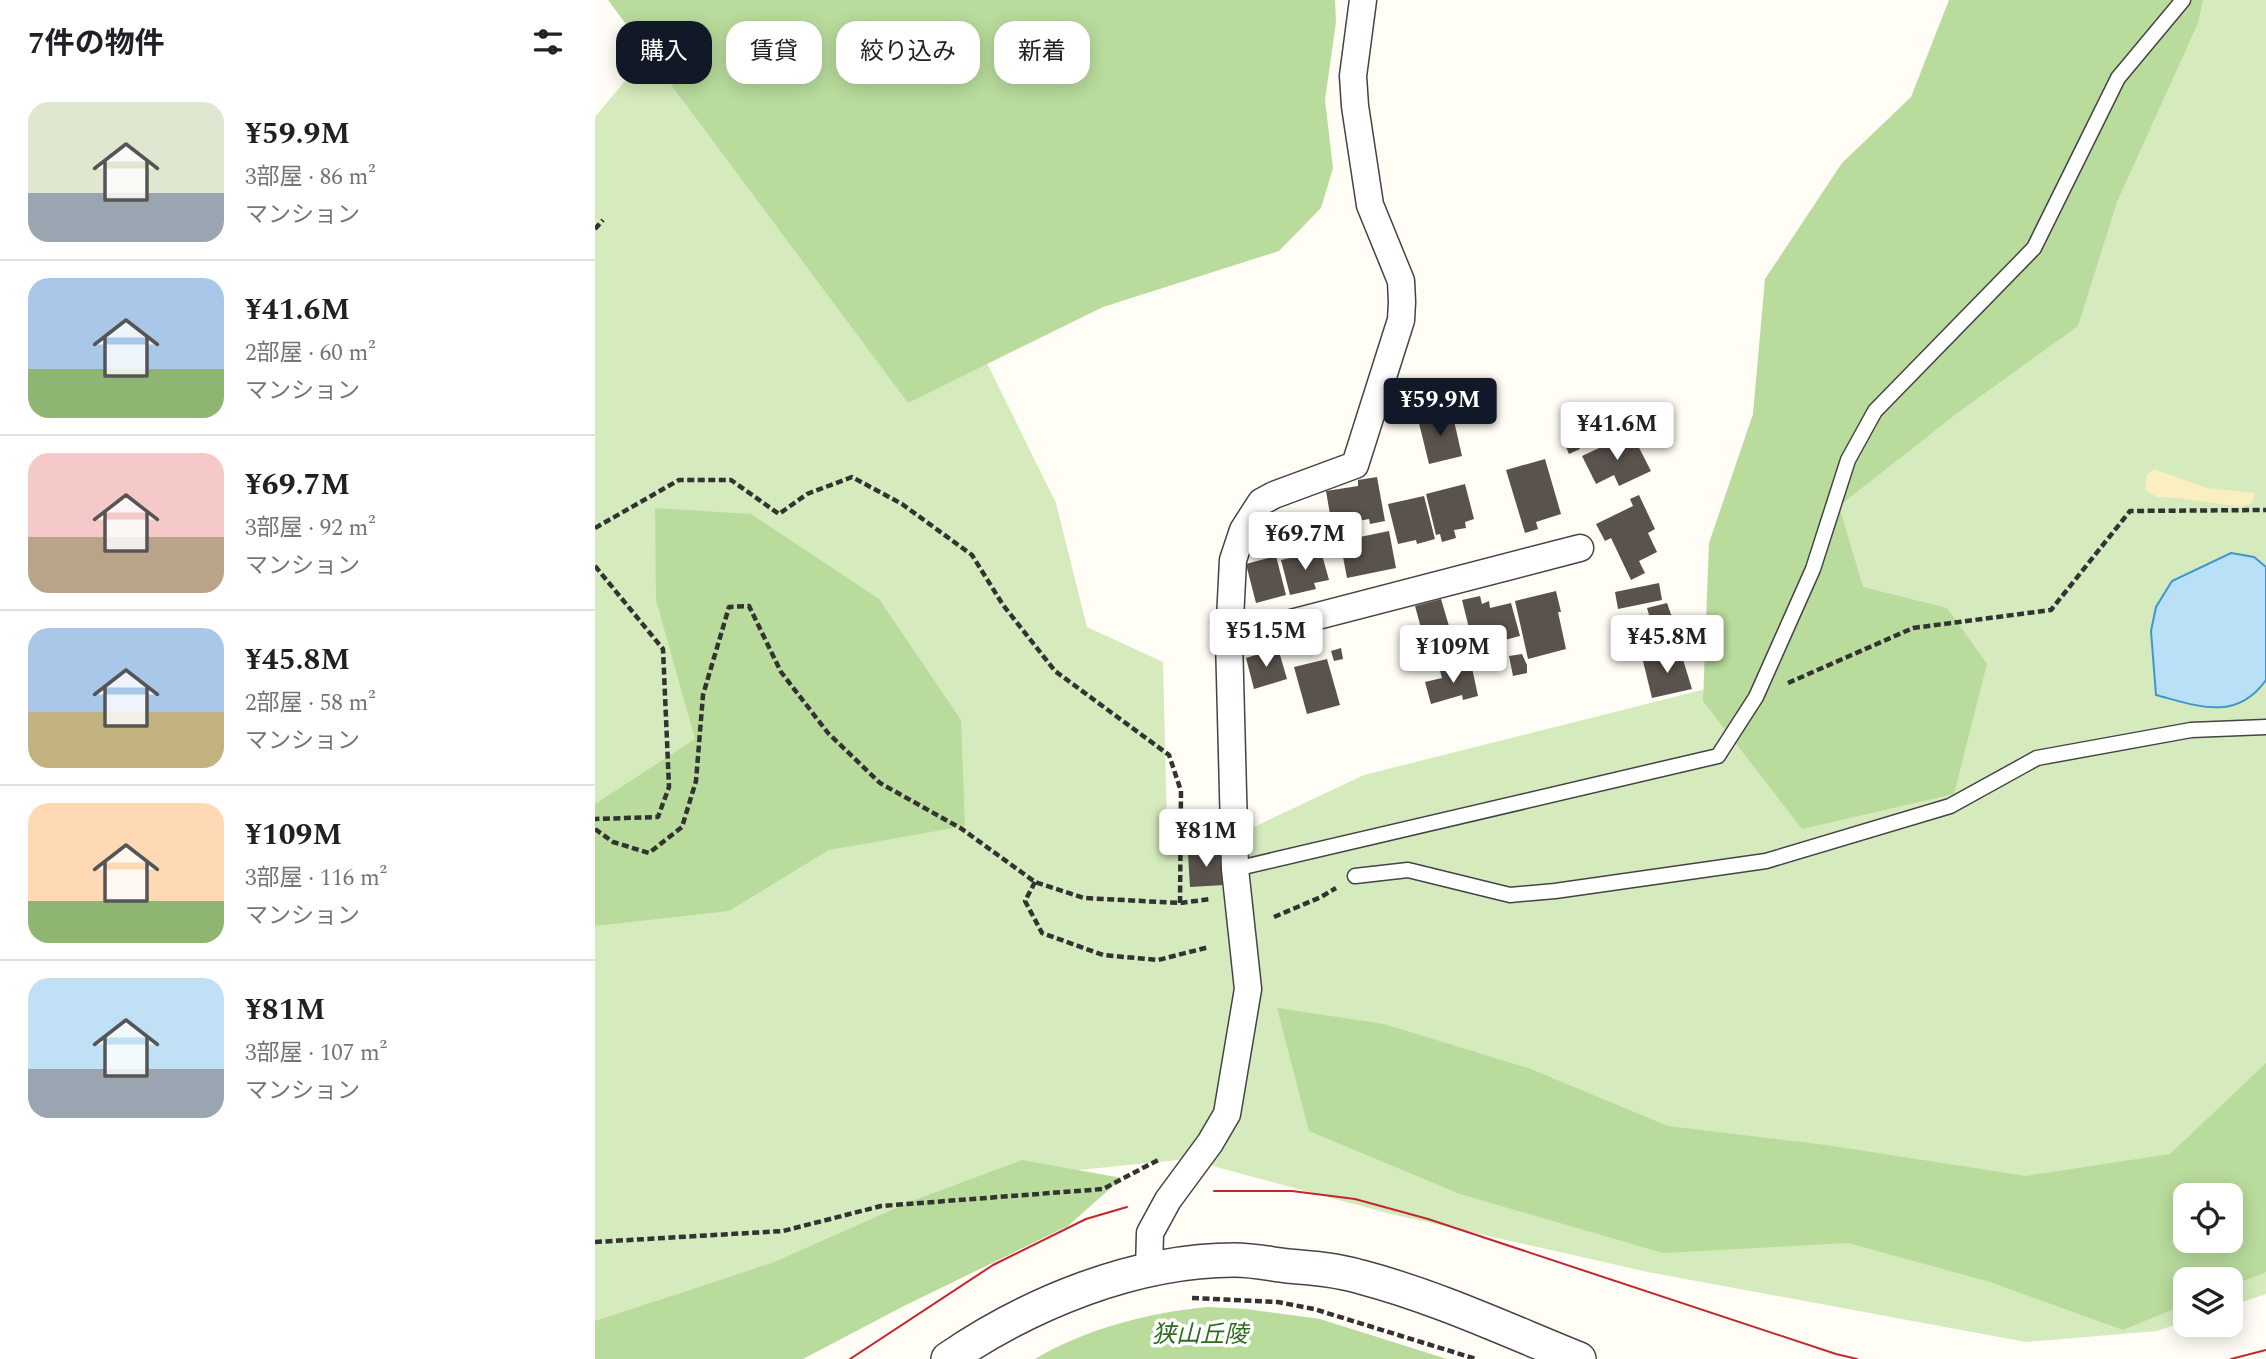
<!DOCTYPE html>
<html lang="ja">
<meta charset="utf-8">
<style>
:root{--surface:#fff;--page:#f6f6f6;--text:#202124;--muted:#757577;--line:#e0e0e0;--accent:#111827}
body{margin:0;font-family:Spectral,"Noto Sans JP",serif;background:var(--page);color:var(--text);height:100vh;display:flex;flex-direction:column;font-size:26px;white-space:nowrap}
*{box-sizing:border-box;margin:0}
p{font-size:23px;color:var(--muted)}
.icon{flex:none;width:38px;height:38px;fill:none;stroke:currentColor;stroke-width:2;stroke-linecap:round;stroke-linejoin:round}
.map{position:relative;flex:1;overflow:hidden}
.details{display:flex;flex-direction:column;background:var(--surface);width:595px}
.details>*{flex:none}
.hud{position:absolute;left:21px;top:21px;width:665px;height:63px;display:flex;gap:14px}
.tools{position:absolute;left:1578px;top:1183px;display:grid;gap:14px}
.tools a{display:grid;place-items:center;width:70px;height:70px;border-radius:14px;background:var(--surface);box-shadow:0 4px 18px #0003;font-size:35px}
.price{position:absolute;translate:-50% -60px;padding:0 16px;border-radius:7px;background:#fff;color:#222;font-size:23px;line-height:46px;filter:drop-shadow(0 2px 4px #0008)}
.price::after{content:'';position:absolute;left:50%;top:42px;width:21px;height:16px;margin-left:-10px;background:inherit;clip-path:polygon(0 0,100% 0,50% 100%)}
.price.on{background:var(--accent);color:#fff}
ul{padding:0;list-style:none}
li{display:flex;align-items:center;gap:21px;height:175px;padding:0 28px}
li+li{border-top:2px solid var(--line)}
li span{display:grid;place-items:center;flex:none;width:196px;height:140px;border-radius:21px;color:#555}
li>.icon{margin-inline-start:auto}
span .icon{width:84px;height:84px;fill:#fffc;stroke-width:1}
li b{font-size:30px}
h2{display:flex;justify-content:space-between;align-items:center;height:84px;padding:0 28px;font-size:30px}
.pill{padding:0 24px;border-radius:21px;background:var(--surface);box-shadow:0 4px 18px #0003;font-size:24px;line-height:63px}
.pill.on{background:var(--accent);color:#fff}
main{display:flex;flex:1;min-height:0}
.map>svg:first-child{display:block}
</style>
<main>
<section class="details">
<h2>7件の物件<svg class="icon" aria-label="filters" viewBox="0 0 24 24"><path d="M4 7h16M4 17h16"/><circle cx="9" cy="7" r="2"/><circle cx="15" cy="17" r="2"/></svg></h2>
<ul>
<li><span style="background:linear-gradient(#dfe7d0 65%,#9aa5b1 0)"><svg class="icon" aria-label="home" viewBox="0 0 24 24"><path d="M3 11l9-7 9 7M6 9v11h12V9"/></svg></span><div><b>¥59.9M</b><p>3部屋 · 86 m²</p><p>マンション</p></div></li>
<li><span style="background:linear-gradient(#a9c7e8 65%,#8fb573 0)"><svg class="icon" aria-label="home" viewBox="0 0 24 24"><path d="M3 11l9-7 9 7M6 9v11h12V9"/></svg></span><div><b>¥41.6M</b><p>2部屋 · 60 m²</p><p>マンション</p></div></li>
<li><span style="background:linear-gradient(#f6c9c9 60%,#b9a48a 0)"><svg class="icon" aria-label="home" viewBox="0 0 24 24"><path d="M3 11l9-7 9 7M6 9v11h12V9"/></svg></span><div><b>¥69.7M</b><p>3部屋 · 92 m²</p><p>マンション</p></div></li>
<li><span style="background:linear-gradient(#a9c7e8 60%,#c2b280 0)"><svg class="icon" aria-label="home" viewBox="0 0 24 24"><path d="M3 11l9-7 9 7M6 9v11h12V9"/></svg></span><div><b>¥45.8M</b><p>2部屋 · 58 m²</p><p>マンション</p></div></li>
<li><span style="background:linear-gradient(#ffd9b3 70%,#8fb573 0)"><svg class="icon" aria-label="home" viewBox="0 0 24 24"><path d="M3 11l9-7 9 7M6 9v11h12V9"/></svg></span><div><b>¥109M</b><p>3部屋 · 116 m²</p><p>マンション</p></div></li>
<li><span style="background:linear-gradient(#bfe0f5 65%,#9aa5b1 0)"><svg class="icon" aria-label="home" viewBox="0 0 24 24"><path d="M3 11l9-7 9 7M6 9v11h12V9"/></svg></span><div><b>¥81M</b><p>3部屋 · 107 m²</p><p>マンション</p></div></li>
</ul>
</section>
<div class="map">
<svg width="1671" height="1359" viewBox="0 0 1671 1359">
<rect width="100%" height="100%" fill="#fffdf5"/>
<path fill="#d5ebbd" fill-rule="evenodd" d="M1588,0H1671V1294L1636,1306V1279H1591V1321L1562,1331L1431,1342L1053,1272L796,1214L592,1159L455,1173L0,1359V117L39,70L43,22L388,355L461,503L492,627L568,662L572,826L644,834L769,775L1111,689ZM1591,1195H1636V1241H1591Z"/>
<path fill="#b9dc9c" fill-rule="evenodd" d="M13,0H740L741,22L730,100L738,168L726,208L684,251L508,307L313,403Z
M1354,0H1608L1603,23L1522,202L1483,326L1365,411L1244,506L1268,587L1352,608L1392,664L1359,794L1207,829L1108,701L1114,543L1158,414L1170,279L1247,163L1316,97Z
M60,508L156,514L284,599L366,720L370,826L234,850L134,911L0,926V804L100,739L61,600Z
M682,1008L789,1024L933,1068L1073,1126L1231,1145L1431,1176L1575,1154L1671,1063V1272L1636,1286V1279H1591V1304L1528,1330L1395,1282L1253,1243L1068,1253L865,1194L714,1131ZM1636,1195V1241H1591V1195Z
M427,1160L527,1178L473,1226L307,1307L208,1359H0V1321L177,1263L317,1201Z
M612,1307L651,1309L725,1319L852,1359H440C492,1328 553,1313 612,1307Z"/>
<path fill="#fbeec1" d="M1559,469L1612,488L1660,493L1657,503L1645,507L1583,498L1562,497L1550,490L1552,475Z"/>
<path fill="#b9e0f7" stroke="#3f96cf" stroke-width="2" d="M1636,553L1659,557L1671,567V680C1641,722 1603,706 1561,695L1556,631L1561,607L1577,581Z"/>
<path fill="#5a524d" d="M857,412L867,456L834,464L823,419Z
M1039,438L1056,471L1024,486L1019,475L1001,484L987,456L1019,441L1022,446Z
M981,442L985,449L974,454L971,447Z
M950,459L966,514L941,522L943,529L930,533L911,470Z
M782,477L790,521L775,524L774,519L737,526L731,491L763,486V480Z
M870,484L879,519L870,522L871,528L859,530L861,538L847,542L845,534L841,535L831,494Z
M1044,495L1060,529L1053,533L1062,552L1044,561L1050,573L1036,580L1016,538L1010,541L1001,524L1038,506L1035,499Z
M829,496L840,539L822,544L821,540L803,544L793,504Z
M719,517L724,541L669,552L665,528Z
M794,531L801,568L752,578L745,541Z
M726,551L734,580L719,583L721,589L695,595L686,560Z
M681,556L691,595L661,603L651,564Z
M1064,583L1067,600L1023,609L1020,592Z
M961,591L966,612H963L971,649L933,659L920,601Z
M885,596L887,604L894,601L895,608L916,603L925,636L879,648L867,600Z
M846,599L859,643L832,650L820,606Z
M1072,603L1078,620L1057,625L1052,608Z
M683,648L692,679L659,689L651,658Z
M746,648L748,659L739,661L736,651Z
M1067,652L1069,657L1086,653L1097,689L1057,698L1048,661L1058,659L1057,654Z
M927,654L932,665V673L918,676L914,656Z
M732,659L745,705L712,714L699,667Z
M876,663L883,696L868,700L867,695L836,704L830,682L847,678L845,671Z
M628,852L629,885L595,887L593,854Z"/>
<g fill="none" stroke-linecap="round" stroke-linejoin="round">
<g stroke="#444" stroke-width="17">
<path id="service" d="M640,869L1123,756L1161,697L1218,569L1253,460L1280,411L1439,248L1523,78L1588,0
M760,876L813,870L915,895L960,891L1171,861L1355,806L1442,758L1596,730L1671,727"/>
</g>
<g stroke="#444" stroke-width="29">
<path id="minor" d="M634,639L985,548
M554,1271L555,1233L573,1200L615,1143L632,1114L653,989L640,869L634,639L638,560L648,530L666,502L679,495L760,465L806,320L807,302L806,281L775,205L760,106L758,76L768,0"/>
</g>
<g stroke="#444" stroke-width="36">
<path id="tertiary" d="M353,1359C435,1303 540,1260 640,1260C658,1260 676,1264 693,1266C718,1268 742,1270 766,1277C842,1297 912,1330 984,1359"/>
</g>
<path stroke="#333" stroke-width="4.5" stroke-dasharray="7 3.5" stroke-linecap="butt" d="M0,229L8,220
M0,528L84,480H136L184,514L212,494L257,477L307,504L377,555L408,605L460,671L574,755L586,791L585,903
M0,566L68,649L74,787L63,817L0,819
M1193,683L1318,628L1456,610L1535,511L1671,510
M0,829L18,842L54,853L87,827L101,781L108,695L134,607L154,606L186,672L233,733L285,783L367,829L440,882L489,898L585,903L616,899
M440,882L430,901L447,933L508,955L563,960L614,947
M679,917L726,897L741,888
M0,1242L188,1231L286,1206L508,1189L565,1159
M597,1298L683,1302L719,1309L881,1359"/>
<use href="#service" stroke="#fff" stroke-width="14"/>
<use href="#minor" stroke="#fff" stroke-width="26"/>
<use href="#tertiary" stroke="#fff" stroke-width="33"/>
<path stroke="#c4262e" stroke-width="2" d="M619,1191H697L760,1199L833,1219L1241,1354L1262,1359
M255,1359L398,1265L491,1219L532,1207
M1636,1359L1671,1350"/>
</g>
<g text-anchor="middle" stroke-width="7" stroke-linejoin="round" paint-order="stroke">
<g font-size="24" font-style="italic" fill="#2f6b1f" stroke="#fff">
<text x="605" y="1342">狭山丘陵</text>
</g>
</g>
</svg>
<div class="tools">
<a><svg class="icon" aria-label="locate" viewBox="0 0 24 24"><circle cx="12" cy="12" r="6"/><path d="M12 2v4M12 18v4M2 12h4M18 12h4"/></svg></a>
<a><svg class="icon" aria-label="layers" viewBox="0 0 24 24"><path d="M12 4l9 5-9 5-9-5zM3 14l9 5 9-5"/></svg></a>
</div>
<b class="price on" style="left:845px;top:438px">¥59.9M</b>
<b class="price" style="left:1022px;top:462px">¥41.6M</b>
<b class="price" style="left:710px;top:572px">¥69.7M</b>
<b class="price" style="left:671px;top:669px">¥51.5M</b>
<b class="price" style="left:1072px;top:675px">¥45.8M</b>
<b class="price" style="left:858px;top:685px">¥109M</b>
<b class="price" style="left:611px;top:869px">¥81M</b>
<div class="hud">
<a class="pill on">購入</a>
<a class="pill">賃貸</a>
<a class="pill">絞り込み</a>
<a class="pill">新着</a>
</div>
</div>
</main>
